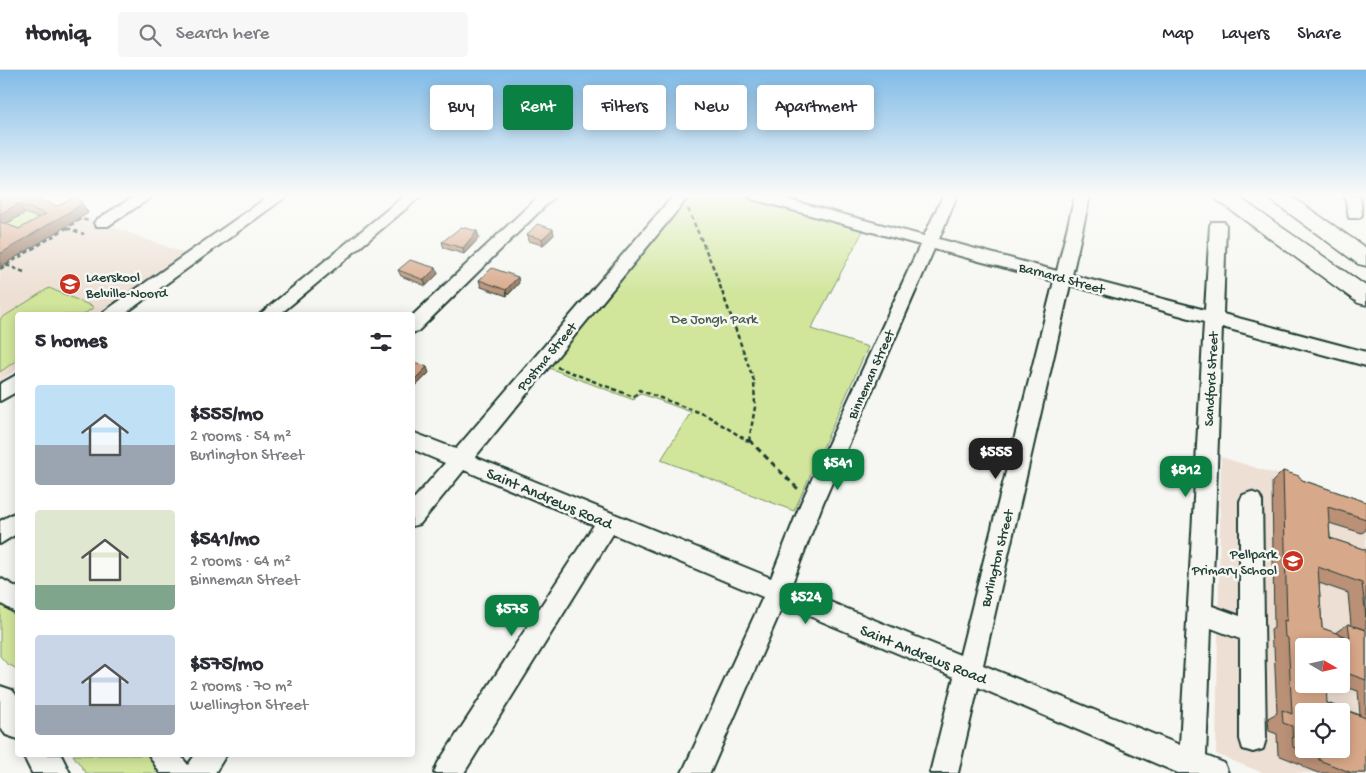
<!DOCTYPE html>
<meta charset="utf-8">
<style>
:root{--surface:#fff;--page:#f7f7f7;--text:#2b2b33;--muted:#7c7c81;--line:#e1e1e2;--accent:#0b8043}
body{margin:0;font-family:"Gochi Hand",sans-serif;background:var(--page);color:var(--text);height:100vh;display:flex;flex-direction:column;font-size:19px;white-space:nowrap}
*{box-sizing:border-box;margin:0}
p{font-size:16px;color:var(--muted)}
.icon{flex:none;width:28px;height:28px;fill:none;stroke:currentColor;stroke-width:2;stroke-linecap:round;stroke-linejoin:round}
.map{position:relative;flex:1;overflow:hidden}
.sheet{position:absolute;left:15px;top:242px;width:400px;height:445px;display:flex;flex-direction:column;background:var(--surface);border-radius:5px;box-shadow:0 2px 12px #0003}
.sheet>*{flex:none}
.guide{position:absolute;left:430px;top:15px;width:475px;height:45px;display:flex;gap:10px}
.needle{width:32px;rotate:99deg}
.tools{position:absolute;left:1295px;top:568px;display:grid;gap:10px}
.tools a{display:grid;place-items:center;width:55px;height:55px;border-radius:5px;background:var(--surface);box-shadow:0 2px 12px #0003;font-size:25px}
.price{position:absolute;translate:-50% -42px;padding:0 11px;border-radius:10px;background:var(--accent);color:#fff;font-size:16px;line-height:32px;filter:drop-shadow(0 1px 2px #0008)}
.price::after{content:'';position:absolute;left:50%;top:30px;width:15px;height:11px;margin-left:-8px;background:inherit;clip-path:polygon(0 0,100% 0,50% 100%)}
.price.active{background:#222;color:#fff}
ul{padding:0;list-style:none}
li{display:flex;align-items:center;gap:15px;height:125px;padding:0 20px}
li span{display:grid;place-items:center;flex:none;width:140px;height:100px;border-radius:5px;color:#555}
li>.icon{margin-inline-start:auto}
span .icon{width:60px;height:60px;fill:#fffc;stroke-width:1}
li b{font-size:21px}
h2{display:flex;justify-content:space-between;align-items:center;height:60px;padding:0 20px;font-size:21px}
.pill{padding:0 18px;border-radius:5px;background:var(--surface);box-shadow:0 2px 12px #0003;font-size:18px;line-height:45px}
.pill.active{background:var(--accent);color:#fff}
header{display:flex;align-items:center;gap:30px;box-sizing:border-box;height:70px;padding:0 25px;background:var(--surface);border-bottom:1px solid var(--line)}
header strong{font-size:24px}
nav{display:flex;gap:28px;margin-inline-start:auto;font-size:18px}
.search{width:350px;height:45px;background:var(--page);display:flex;align-items:center;gap:12px;box-sizing:border-box;padding:0 18px;border-radius:5px;color:var(--muted);font-size:19px}
.map>svg:first-child{display:block}
</style>
<header>
<strong>Homiq</strong>
<div class="search"><svg class="icon" aria-label="search" viewBox="0 0 24 24"><circle cx="10" cy="10" r="6"/><path d="M15 15l6 6"/></svg>Search here</div>
<nav><a>Map</a><a>Layers</a><a>Share</a></nav>
</header>
<div class="map">
<svg width="1366" height="703" viewBox="0 0 1366 703">
<rect width="100%" height="100%" fill="#f6f6f2"/>
<filter id="ink" filterUnits="userSpaceOnUse"><feTurbulence type="fractalNoise" baseFrequency=".02" numOctaves="2"/><feDisplacementMap in="SourceGraphic" scale="10" xChannelSelector="R" yChannelSelector="G"/><feConvolveMatrix kernelMatrix="1 2 1 2 8 2 1 2 1" color-interpolation-filters="sRGB"/></filter>
<g filter="url(#ink)">
<path fill="#eddfd3" fill-rule="evenodd" d="M0,126H27L184,183L95,245H18L17,299L0,311Z
M1221,387L1366,432V703H1263L1216,684ZM1304,576H1341V614H1304ZM1304,641H1341V679H1304Z"/>
<path fill="#d1e69b" stroke="#789268" d="M689,126H739L864,159L811,259L868,277L794,441L661,390L691,342L639,323L634,330L549,298Z
M25,143L52,153L27,168L0,157Z
M49,218L94,237L83,245H18L17,290L0,302V249Z
M0,534L17,547V599L6,593L0,586Z
M73,685H147L161,703H86Z"/>
<g fill="none" stroke-linecap="round" stroke-linejoin="round">
<g stroke="#1f3d34" stroke-width="4">
<path id="minor" d="M135,126H153L108,156H96L94,153L96,150Z
M269,126H287L123,245H102L105,241Z
M404,126H421L279,245H259Z
M539,126H555L418,261L412,263V246Z
M673,126H689L475,387L771,508L801,433L920,175L752,129L750,126H774L924,166L943,126H957L939,169L1057,201L1075,126H1090L1072,205L1205,240L1210,155L1212,152H1224L1226,155L1223,244L1366,282V296L1222,257L1212,536L1240,546V431L1243,425L1251,422L1259,425L1262,431L1266,669L1263,679L1253,682L1243,679L1240,669V569L1211,558L1206,686L1224,693L1228,703H1178L978,617L958,703H930L954,607L783,535L710,703H682L763,527L613,464L464,703H434L438,693L594,455L464,400L420,454L412,456V431L445,393L412,379V362L456,379ZM934,179L1054,211L960,585L791,516L823,433ZM1070,215L1204,252L1180,675L983,595Z
M1345,126H1360L1362,145L1359,148H1349Z
M18,304V321L0,331V314Z
M18,441V463L0,474V451Z
M0,508L18,518V544L0,533Z
M149,685H180L188,695L195,685H226L215,703H160Z"/>
</g>
<g stroke="#1f3d34" stroke-width="4">
<path id="major" d="M0,616L12,620L18,627V669L6,665L0,657Z
M23,685H61L70,703H32Z"/>
</g>
<g stroke="#1f3d34" stroke-width="3">
<path id="highway" d="M1214,126H1237L1366,216V235L1358,233L1217,130Z
M1268,126H1291L1366,178V196L1358,194L1271,130Z"/>
</g>
<path stroke="#1f3d34" stroke-width="2.5" stroke-dasharray="4.5 3" stroke-linecap="butt" d="M688,139L714,199L754,311L755,337L749,371
M67,158L84,164
M6,195L24,202
M0,199L81,149L89,151
M557,297L634,327L639,320L706,345L748,371"/>
<path stroke="#1f3d34" stroke-width="3" stroke-dasharray="6 4.5" stroke-linecap="butt" d="M746,370L749,372
M749,370L800,421"/>
<use href="#minor" fill="#f6f6f2" fill-rule="evenodd"/>
<use href="#major" fill="#f6f6f2" fill-rule="evenodd"/>
<use href="#highway" fill="#f6f6f2" fill-rule="evenodd"/>
</g>
<path fill="#ba9077" stroke="#1f3d34" fill-rule="evenodd" d="M0,126L58,136L77,126L88,143L0,197ZM25,143L39,148L19,159L6,154Z
M477,161L479,168L464,184L444,178L442,172Z
M527,165H554L543,175L528,171Z
M436,198L438,204L426,216L401,206L398,200Z
M479,210L519,213L507,226L481,217Z
M1283,401L1302,410L1366,432V460L1362,463L1329,453L1330,468L1366,480V703H1318L1303,697V695L1278,685L1277,664L1269,661L1268,648L1277,643L1274,577L1272,576L1271,560L1274,558L1272,412ZM1319,513L1348,523L1351,555L1348,554L1335,563L1322,558ZM1304,576H1341V614H1337L1358,621L1360,645L1327,633Z"/>
<path fill="#977661" stroke="#1f3d34" d="M77,126L88,143L0,197V184Z
M18,134L25,143L0,157V144Z
M553,159L554,165L543,175L542,169Z
M477,161L479,168L464,184L463,178Z
M436,198L438,204L426,216L424,210Z
M518,207L519,213L507,226L506,220Z
M427,297L429,303L415,317L413,311Z"/>
<path fill="#d8a88a" stroke="#1f3d34" fill-rule="evenodd" d="M0,126H27L58,136L77,126L82,134L0,184V152L19,159L46,144L18,134L0,144Z
M537,154L553,159L542,169L527,165Z
M461,157L477,161L463,178L442,172Z
M410,190L436,198L424,210L398,200Z
M492,198L518,207L506,220L479,210Z
M412,291L427,297L413,311H412Z
M1283,401L1299,406L1302,410L1366,432V449L1328,437L1330,468L1366,480V547L1362,513L1318,497L1322,558L1350,568L1348,554L1366,560V610L1341,601V576H1304V614H1326L1327,633L1366,648V703H1352L1319,690V687L1293,677L1292,656L1283,653L1282,640L1292,644L1288,568L1285,567L1284,550L1287,551ZM1304,641H1341V679H1304Z"/>
</g>
<linearGradient id="sky" x2="0" y2="1"><stop stop-color="#80bbe7"/><stop offset="0.56" stop-color="#fbfbf9"/><stop offset="1" stop-color="#fbfbf9" stop-opacity="0"/></linearGradient>
<rect width="1366" height="224" fill="url(#sky)"/>
<defs>
<g id="school-disc" transform="scale(1.125)"><circle r="9.5" fill="#c8321e" stroke="#f6f6f2"/><path d="M0-5L7-2L0 1L-7-2ZM-4 1L0 2.5L4 1V4Q0 6-4 4Z" fill="#fff"/></g>
</defs>
<g fill-rule="evenodd">
<use href="#school-disc" x="70" y="214"/>
<use href="#school-disc" x="1293" y="491"/>
</g>
<g text-anchor="middle" stroke-width="5" stroke-linejoin="round" paint-order="stroke">
<g font-size="14" fill="#1f3d34" stroke="#f6f6f2" text-anchor="start">
<text x="86" y="211">Laerskool<tspan x="86" dy="16">Belville-Noord</tspan></text>
<text x="1277" y="488" text-anchor="end">Pellpark<tspan x="1277" dy="16">Primary School</tspan></text>
</g>
<g font-size="14" fill="#1f3d34" stroke="#f6f6f2">
<text transform="translate(1062 207) rotate(15)" y="5">Barnard Street</text>
<text transform="translate(546 286) rotate(-50)" y="5">Postma Street</text>
<text transform="translate(870 304) rotate(-66)" y="5">Binneman Street</text>
<text transform="translate(1210 309) rotate(-87)" y="5">Sandford Street</text>
<text transform="translate(996 488) rotate(-76)" y="5">Burlington Street</text>
</g>
<g font-size="14" fill="#435f49" stroke="#f6f6f2">
<text x="714" y="253">De Jongh Park</text>
</g>
<g font-size="16" fill="#1f3d34" stroke="#f6f6f2">
<text transform="translate(550 427) rotate(23)" y="6">Saint Andrews Road</text>
<text transform="translate(924 583) rotate(22)" y="6">Saint Andrews Road</text>
</g>
</g>
</svg>
<div class="tools">
<a><svg class="needle" viewBox="-14 -14 28 28"><path d="M0-13l5 13h-10z" fill="#e53935"/><path d="M0 13l5-13h-10z" fill="#7c7c81"/></svg></a>
<a><svg class="icon" aria-label="locate" viewBox="0 0 24 24"><circle cx="12" cy="12" r="6"/><path d="M12 2v4M12 18v4M2 12h4M18 12h4"/></svg></a>
</div>
<b class="price active" style="left:996px;top:410px">$555</b>
<b class="price" style="left:838px;top:421px">$541</b>
<b class="price" style="left:1186px;top:428px">$812</b>
<b class="price" style="left:806px;top:555px">$524</b>
<b class="price" style="left:512px;top:567px">$575</b>
<div class="guide">
<a class="pill">Buy</a>
<a class="pill active">Rent</a>
<a class="pill">Filters</a>
<a class="pill">New</a>
<a class="pill">Apartment</a>
</div>
<section class="sheet">
<h2>5 homes<svg class="icon" aria-label="filters" viewBox="0 0 24 24"><path d="M4 7h16M4 17h16"/><circle cx="9" cy="7" r="2"/><circle cx="15" cy="17" r="2"/></svg></h2>
<ul>
<li><span style="background:linear-gradient(#bfe0f5 60%,#9aa5b1 0)"><svg class="icon" aria-label="home" viewBox="0 0 24 24"><path d="M3 11l9-7 9 7M6 9v11h12V9"/></svg></span><div><b>$555/mo</b><p>2 rooms · 54 m²</p><p>Burlington Street</p></div></li>
<li><span style="background:linear-gradient(#dfe7d0 75%,#7fa58c 0)"><svg class="icon" aria-label="home" viewBox="0 0 24 24"><path d="M3 11l9-7 9 7M6 9v11h12V9"/></svg></span><div><b>$541/mo</b><p>2 rooms · 64 m²</p><p>Binneman Street</p></div></li>
<li><span style="background:linear-gradient(#c9d6e8 70%,#9aa5b1 0)"><svg class="icon" aria-label="home" viewBox="0 0 24 24"><path d="M3 11l9-7 9 7M6 9v11h12V9"/></svg></span><div><b>$575/mo</b><p>2 rooms · 70 m²</p><p>Wellington Street</p></div></li>
</ul>
</section>
</div>
